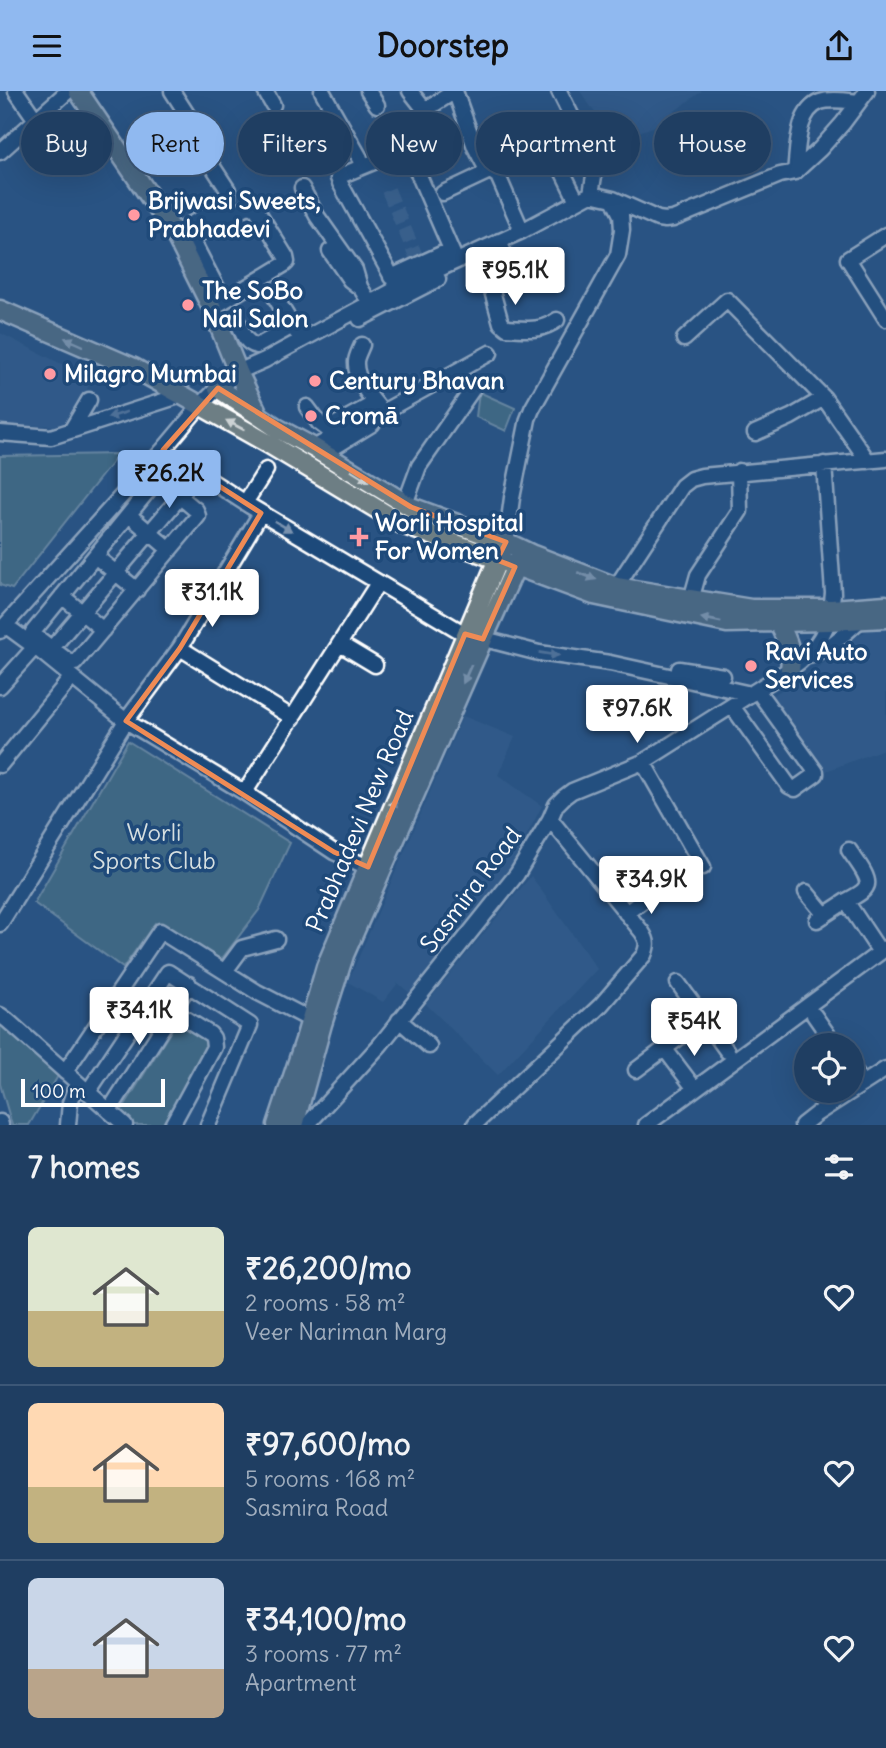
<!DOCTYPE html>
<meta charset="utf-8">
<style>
:root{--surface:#1f3e62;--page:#274568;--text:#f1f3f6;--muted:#a1aebe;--line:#3c5777;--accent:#90b9f0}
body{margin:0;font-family:Delius,sans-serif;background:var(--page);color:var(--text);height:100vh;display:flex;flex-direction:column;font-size:26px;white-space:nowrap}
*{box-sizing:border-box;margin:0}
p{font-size:23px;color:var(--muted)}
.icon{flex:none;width:38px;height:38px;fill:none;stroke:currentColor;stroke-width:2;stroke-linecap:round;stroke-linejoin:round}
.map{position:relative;height:1034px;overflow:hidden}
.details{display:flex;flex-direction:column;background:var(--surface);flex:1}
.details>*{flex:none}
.top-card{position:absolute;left:21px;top:21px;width:845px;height:63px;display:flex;gap:14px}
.controls{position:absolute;left:794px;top:942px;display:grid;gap:14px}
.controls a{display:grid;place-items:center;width:70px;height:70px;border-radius:50%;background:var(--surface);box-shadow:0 7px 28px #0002,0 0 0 2px var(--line);font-size:35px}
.scale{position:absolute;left:21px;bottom:18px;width:144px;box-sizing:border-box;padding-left:7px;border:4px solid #fff;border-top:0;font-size:19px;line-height:24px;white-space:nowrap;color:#fff;-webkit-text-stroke:5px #1f4a7a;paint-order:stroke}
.price{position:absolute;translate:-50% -60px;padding:0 16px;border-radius:7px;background:#fff;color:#222;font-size:23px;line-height:46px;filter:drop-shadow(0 2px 4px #0008)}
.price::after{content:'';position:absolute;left:50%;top:42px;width:21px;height:16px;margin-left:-10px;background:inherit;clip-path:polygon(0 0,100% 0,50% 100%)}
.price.on{background:var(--accent);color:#111}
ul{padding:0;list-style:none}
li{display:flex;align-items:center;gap:21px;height:175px;padding:0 28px}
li+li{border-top:2px solid var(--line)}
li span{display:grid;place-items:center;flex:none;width:196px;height:140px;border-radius:10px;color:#555}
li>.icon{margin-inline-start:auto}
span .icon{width:84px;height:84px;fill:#fffc;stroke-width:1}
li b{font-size:30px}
h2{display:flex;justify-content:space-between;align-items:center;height:84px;padding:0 28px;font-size:30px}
.tag{padding:0 24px;border-radius:32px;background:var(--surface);box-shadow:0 7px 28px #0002,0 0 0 2px var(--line);font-size:24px;line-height:63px}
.tag.on{background:var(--accent);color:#111}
header{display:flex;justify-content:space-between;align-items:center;height:91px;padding:0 28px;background:var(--accent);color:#111;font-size:32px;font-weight:700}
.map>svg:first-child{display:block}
</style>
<header><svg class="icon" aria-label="menu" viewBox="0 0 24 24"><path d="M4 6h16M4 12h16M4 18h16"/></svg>Doorstep<svg class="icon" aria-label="share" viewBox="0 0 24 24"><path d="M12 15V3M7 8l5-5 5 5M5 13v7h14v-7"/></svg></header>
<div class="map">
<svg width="886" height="1034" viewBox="0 0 886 1034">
<rect width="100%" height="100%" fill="#295383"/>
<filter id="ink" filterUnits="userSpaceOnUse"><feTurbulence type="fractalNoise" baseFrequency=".0143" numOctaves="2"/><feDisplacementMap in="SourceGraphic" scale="14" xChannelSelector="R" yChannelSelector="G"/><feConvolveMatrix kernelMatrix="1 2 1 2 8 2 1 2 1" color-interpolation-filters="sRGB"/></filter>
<g filter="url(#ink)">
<path fill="#396190" d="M580,0H702L653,36L614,49Z
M0,242L91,288L73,335L0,334Z
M886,534V657L821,682L767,608L826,571L857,545L877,535Z
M463,625L515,646L498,684L542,715L510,776L413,905L398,892L383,911L348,891Z
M531,785L597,878L498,984L426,913Z"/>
<path fill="#597f85" stroke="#acbfc2" stroke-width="2" d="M479,301L515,317L506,340L476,326Z
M119,363L12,498L0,494V365Z
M128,650L290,752L259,819L220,870L155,832L123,877L34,812Z
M177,930L209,951L165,1034H133L120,1022Z
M0,934L7,937L58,985L29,1034H12L0,993Z"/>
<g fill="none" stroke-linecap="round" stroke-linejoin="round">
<path stroke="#496d96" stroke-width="14" stroke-dasharray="14 7" stroke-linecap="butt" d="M388,99L418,170"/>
<g stroke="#fff" stroke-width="19">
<path id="minor" d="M16,0L36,29
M172,0L203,48
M265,0L273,14
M322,0L360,67
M368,0L377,14
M410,0L425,19L455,0
M455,0L475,56L486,77L498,85L522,140
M559,0L593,68L594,85L591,103
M542,39L577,110
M0,61L68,0
M130,77L180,44L188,42L194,47L228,99V106L224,113L175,143
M795,81C798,59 796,20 820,11C831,7 847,10 859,11
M302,97L317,125L355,179L360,196L370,212
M443,102L490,80
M591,103L613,108L658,128L665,129L673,128L780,84L795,81L820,58L843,32L867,0
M886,144L848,168L886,228
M191,147L224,210
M499,150L513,183
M179,154L246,116L252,115L257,119L286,166L287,171L285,173L212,217
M330,160L350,189L359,196
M508,170L490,178L487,182L501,232L507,237C527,238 540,241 557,229
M391,186L450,159
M398,197L340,92L338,87L340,85L403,59H408L456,170
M272,201L297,242
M360,228L438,188
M234,232L239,233C243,243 245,252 257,255L293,235
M684,248L727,209L824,307L868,370
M362,254C360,259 356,266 356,271C355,288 370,306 380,318
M307,316L319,332L327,338L375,312
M379,323L490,262
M72,338L89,309
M0,342L51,346L182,304
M755,342L791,326L824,307
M314,357L368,325L379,323L372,333L323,363
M163,359L250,415L465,543L539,562L610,572L751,603
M160,389L196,419L198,425L75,572H71L34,544L33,541L156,390Z
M245,412L266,379
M405,413L419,375L472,299
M129,424L170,459
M506,451L512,407L528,328L532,318L618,164L622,139L621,124L613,108
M95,465L137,499
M616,496L682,395L691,388L702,385L886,368
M62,505L103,539
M691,509L698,484L740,420L739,380
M5,534L35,556L126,630L242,700L334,761L368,776
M0,540L163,359L200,315L218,297L238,281L265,269L398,197L522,140L591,103
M340,553L375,574
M180,557L293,627
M47,563L184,401
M809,565C829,559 844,543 860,529
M679,578L723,585
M0,595L35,556
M732,615L789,695L795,698L816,683V681L757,599
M643,671L703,776
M0,674L71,587
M245,701L378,492
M849,759C854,767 872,788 866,796C863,802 852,807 846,810L880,861
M806,801L825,824
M626,822L656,800
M817,829L846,810
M0,833L126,630L180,557L261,422
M225,880L242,857L276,848
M678,892L727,960
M173,920L189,893
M0,924L7,929L125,1034
M814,924L835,954
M399,929L429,955
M664,957L695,998
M852,977L863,993
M636,979L704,928
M65,981L160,840L257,901L311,929
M88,1001L168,881L250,934L208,1034
M109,1020L173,920L210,943L213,947L214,956L172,1034
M0,1031L1,1034
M475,1033L601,914L644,864C648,854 648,850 642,841L550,728
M68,1034L70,1012L77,992
M307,1034L380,954L517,783L550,728L556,714L564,706L572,700L643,671L790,578C818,559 831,536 833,502L824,373
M646,1034L886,857
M802,1034L816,1023L886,978"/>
</g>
<g stroke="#fff" stroke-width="23">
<path id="major" d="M78,0L175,143L212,217L238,281L258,323
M0,219L134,277L269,353L402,433L594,504L727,532L828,530L886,527
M218,297L277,337L314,357L411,416L506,451L533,464L616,496L751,518H832L886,514
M778,531C786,547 793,560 790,578
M277,1034L305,949L326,876L501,461
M294,1034L322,933L344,864L483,548L520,466"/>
</g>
<use href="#minor" stroke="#1f4a7a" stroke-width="14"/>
<use href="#major" stroke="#6d7e84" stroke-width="18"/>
</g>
<defs><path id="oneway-solid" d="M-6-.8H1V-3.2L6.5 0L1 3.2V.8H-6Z" transform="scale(1.75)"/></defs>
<g fill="#ccd2d4">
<use href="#oneway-solid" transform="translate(74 251) rotate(-156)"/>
<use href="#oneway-solid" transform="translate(235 334) rotate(-152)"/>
<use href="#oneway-solid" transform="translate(360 385) rotate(32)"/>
<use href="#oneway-solid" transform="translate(587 485) rotate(21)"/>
<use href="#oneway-solid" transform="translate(711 529) rotate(-169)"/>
<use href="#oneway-solid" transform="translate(467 583) rotate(114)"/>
<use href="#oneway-solid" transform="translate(392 717) rotate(-67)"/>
</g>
<g fill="#7992af">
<use href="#oneway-solid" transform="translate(117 324) rotate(163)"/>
<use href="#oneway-solid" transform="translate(283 435) rotate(31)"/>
<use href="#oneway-solid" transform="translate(549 563) rotate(9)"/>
</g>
</g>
<path d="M0 0H886V1034H0ZM218,297L411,416L506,451L497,469L515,476L483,548L465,543L368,776L334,761L126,630L180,557L261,422L163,359Z" fill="#295383" fill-opacity=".55" fill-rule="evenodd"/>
<path fill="none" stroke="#ef8b55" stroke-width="5" stroke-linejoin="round" d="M218,297L411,416L506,451L497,469L515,476L483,548L465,543L368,776L334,761L126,630L180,557L261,422L163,359Z"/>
<g fill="#ff9aa2" stroke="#1f4a7a" stroke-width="2.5">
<circle cx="134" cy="124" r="7"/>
<circle cx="188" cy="214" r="7"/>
<circle cx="50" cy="283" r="7"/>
<circle cx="315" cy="290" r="7"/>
<circle cx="311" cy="325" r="7"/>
<path d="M355.5 435.5h7v7h7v7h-7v7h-7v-7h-7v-7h7z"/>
<circle cx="751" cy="575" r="7"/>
</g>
<g text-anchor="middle" stroke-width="7" stroke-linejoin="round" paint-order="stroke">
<g font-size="24" font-weight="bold" fill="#fff" stroke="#1f4a7a" text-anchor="start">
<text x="148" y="118">Brijwasi Sweets,<tspan x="148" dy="28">Prabhadevi</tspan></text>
<text x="202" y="208">The SoBo<tspan x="202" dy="28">Nail Salon</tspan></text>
<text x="64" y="291">Milagro Mumbai</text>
<text x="329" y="298">Century Bhavan</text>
<text x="325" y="333">Cromā</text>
<text x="375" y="440">Worli Hospital<tspan x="375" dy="28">For Women</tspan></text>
<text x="765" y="569">Ravi Auto<tspan x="765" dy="28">Services</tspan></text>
</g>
<g font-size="24" fill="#fff" stroke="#1f4a7a">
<text transform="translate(360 730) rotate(-67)" y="8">Prabhadevi New Road</text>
<text transform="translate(471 799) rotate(-53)" y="8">Sasmira Road</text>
</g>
<g font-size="24" fill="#d6dfe0" stroke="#1f4a7a">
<text x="154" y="750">Worli<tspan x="154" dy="28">Sports Club</tspan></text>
</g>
</g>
</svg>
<div class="controls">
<a><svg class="icon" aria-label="locate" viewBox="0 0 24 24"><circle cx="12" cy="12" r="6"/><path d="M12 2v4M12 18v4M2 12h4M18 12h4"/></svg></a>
</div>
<div class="scale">100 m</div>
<b class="price" style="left:515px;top:216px">₹95.1K</b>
<b class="price on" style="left:169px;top:419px">₹26.2K</b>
<b class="price" style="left:212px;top:538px">₹31.1K</b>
<b class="price" style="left:637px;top:654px">₹97.6K</b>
<b class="price" style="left:651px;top:825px">₹34.9K</b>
<b class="price" style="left:139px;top:956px">₹34.1K</b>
<b class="price" style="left:694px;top:967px">₹54K</b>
<div class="top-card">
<a class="tag">Buy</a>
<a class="tag on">Rent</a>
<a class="tag">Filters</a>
<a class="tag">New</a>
<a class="tag">Apartment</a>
<a class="tag">House</a>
</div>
</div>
<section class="details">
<h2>7 homes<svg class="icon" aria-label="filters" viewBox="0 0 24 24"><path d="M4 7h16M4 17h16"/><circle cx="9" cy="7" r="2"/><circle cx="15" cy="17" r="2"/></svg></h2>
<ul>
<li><span style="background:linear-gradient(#dfe7d0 60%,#c2b280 0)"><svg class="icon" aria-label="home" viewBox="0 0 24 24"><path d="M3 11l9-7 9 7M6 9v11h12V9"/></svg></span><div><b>₹26,200/mo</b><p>2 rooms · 58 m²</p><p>Veer Nariman Marg</p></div><svg class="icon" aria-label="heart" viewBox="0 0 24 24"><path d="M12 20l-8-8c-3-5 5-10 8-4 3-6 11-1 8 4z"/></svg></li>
<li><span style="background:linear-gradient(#ffd9b3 60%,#c2b280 0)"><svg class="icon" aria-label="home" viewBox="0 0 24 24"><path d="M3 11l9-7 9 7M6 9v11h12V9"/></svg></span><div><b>₹97,600/mo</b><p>5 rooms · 168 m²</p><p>Sasmira Road</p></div><svg class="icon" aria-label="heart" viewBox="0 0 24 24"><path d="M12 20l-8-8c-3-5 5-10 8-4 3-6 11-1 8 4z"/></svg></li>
<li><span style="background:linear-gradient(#c9d6e8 65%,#b9a48a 0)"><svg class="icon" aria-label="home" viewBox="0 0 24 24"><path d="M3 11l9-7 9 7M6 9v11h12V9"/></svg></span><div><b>₹34,100/mo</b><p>3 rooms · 77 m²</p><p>Apartment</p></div><svg class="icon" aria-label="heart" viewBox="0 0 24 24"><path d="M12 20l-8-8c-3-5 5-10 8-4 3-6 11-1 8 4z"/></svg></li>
</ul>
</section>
